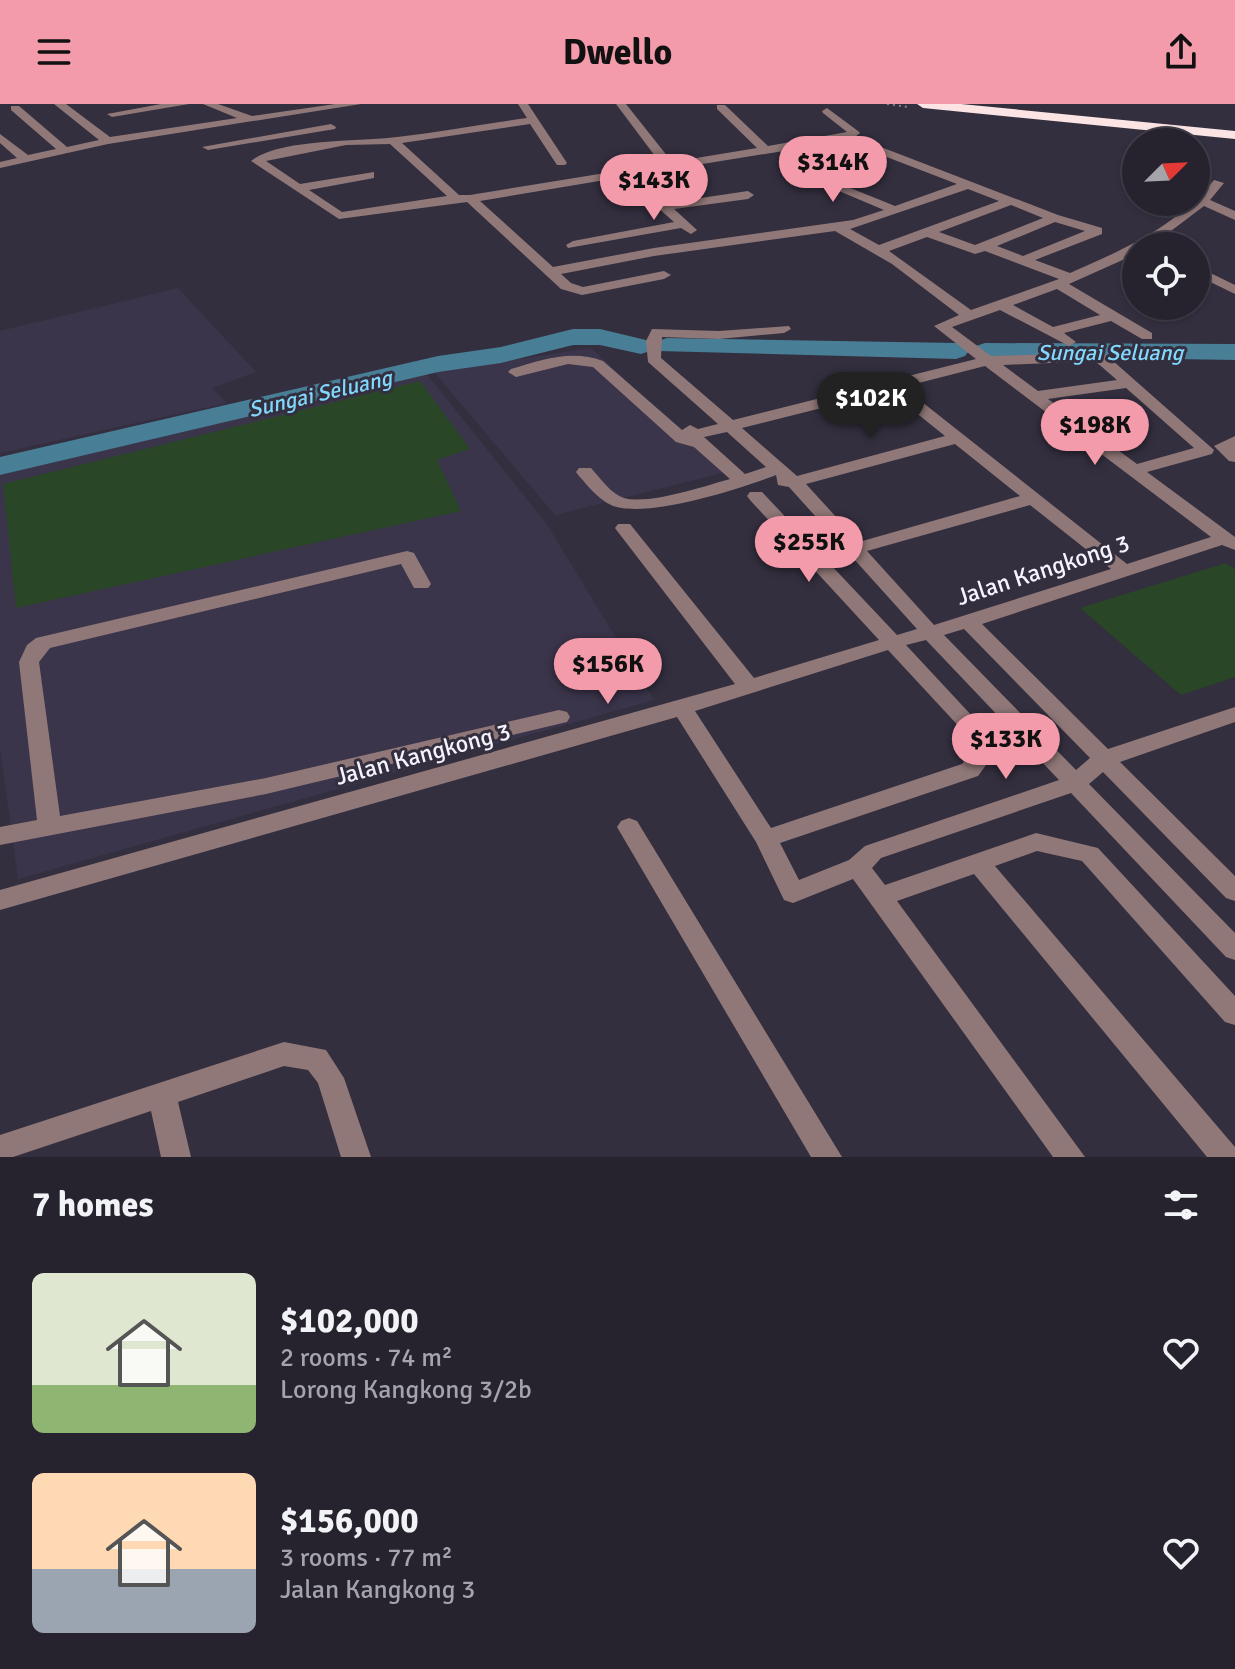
<!DOCTYPE html>
<meta charset="utf-8">
<style>
:root{--surface:#26232f;--page:#2e2b37;--text:#f1f3f6;--muted:#a4a4aa;--line:#42404b;--accent:#f39aab}
body{margin:0;font-family:Signika,sans-serif;background:var(--page);color:var(--text);height:100vh;display:flex;flex-direction:column;font-size:30px;white-space:nowrap}
*{box-sizing:border-box;margin:0}
p{font-size:26px;color:var(--muted)}
.icon{flex:none;width:44px;height:44px;fill:none;stroke:currentColor;stroke-width:2;stroke-linecap:round;stroke-linejoin:round}
.map{position:relative;height:1053px;overflow:hidden}
.side{display:flex;flex-direction:column;background:var(--surface);flex:1}
.side>*{flex:none}
.needle{width:52px;rotate:66deg}
.tools{position:absolute;left:1122px;top:24px;display:grid;gap:16px}
.tools a{display:grid;place-items:center;width:88px;height:88px;border-radius:50%;background:var(--surface);box-shadow:0 2px 6px #0004,0 0 0 2px var(--line);font-size:40px}
.price{position:absolute;translate:-50% -68px;padding:0 18px;border-radius:28px;background:var(--accent);color:#111;font-size:26px;line-height:52px;filter:drop-shadow(0 2px 4px #0008)}
.price::after{content:'';position:absolute;left:50%;top:48px;width:24px;height:18px;margin-left:-12px;background:inherit;clip-path:polygon(0 0,100% 0,50% 100%)}
.price.selected{background:#222;color:#fff}
ul{padding:0;list-style:none}
li{display:flex;align-items:center;gap:24px;height:200px;padding:0 32px}
li span{display:grid;place-items:center;flex:none;width:224px;height:160px;border-radius:12px;color:#555}
li>.icon{margin-inline-start:auto}
span .icon{width:96px;height:96px;fill:#fffc;stroke-width:1}
li b{font-size:34px}
h2{display:flex;justify-content:space-between;align-items:center;height:96px;padding:0 32px;font-size:34px}
header{display:flex;justify-content:space-between;align-items:center;height:104px;padding:0 32px;background:var(--accent);color:#111;font-size:36px;font-weight:700}
.map>svg:first-child{display:block}
</style>
<header><svg class="icon" aria-label="menu" viewBox="0 0 24 24"><path d="M4 6h16M4 12h16M4 18h16"/></svg>Dwello<svg class="icon" aria-label="share" viewBox="0 0 24 24"><path d="M12 15V3M7 8l5-5 5 5M5 13v7h14v-7"/></svg></header>
<div class="map">
<svg width="1235" height="1053" viewBox="0 0 1235 1053">
<rect width="100%" height="100%" fill="#332f3f"/>
<path fill="#3b354b" d="M178,184L256,268L212,284L227,299L0,349V227Z
M591,244L726,368L555,411L434,268Z
M425,268L546,419L654,596L18,775L0,644V371Z"/>
<path fill="#294626" d="M420,277L470,345L437,356L461,407L16,504L3,380Z
M1226,459L1235,465V573L1181,591L1080,504Z"/>
<g fill="none" stroke-linecap="round" stroke-linejoin="round">
<path fill="#487e96" fill-rule="evenodd" d="M573,225H600L650,237L654,242L650,247L641,250L600,241H573L501,259L438,268L0,371V353L438,252L501,243Z
M667,234L956,239L965,242L969,247L965,252L956,255L658,247L654,242L658,237Z
M985,239L1235,240V256L976,252L972,247L976,242Z"/>
<path stroke="#888492" stroke-width="2" stroke-dasharray="2 4" stroke-linecap="butt" d="M887,0L909,3"/>
<path fill="#917878" fill-rule="evenodd" d="M54,0H66L110,33L237,14L203,0H218L252,12L335,0H361L108,40L0,64V58L17,54L0,39V30L28,51L56,45L11,6V2H19L67,43L99,36Z
M161,0H189L112,13L107,10Z
M518,0H528L567,59L565,61H557L530,20L402,39L459,91H470L661,60L616,0H626L672,58L757,44L717,5V1H725L768,42L847,28L823,9L822,7L827,4L858,27L860,29L855,33L1058,111L1102,124V130L1035,156L1070,169C1125,145 1175,123 1214,76L1224,79L1210,96L1235,107V116L1204,102L1151,142H1136V150L1069,180L1152,229V235H1142L1111,217L1064,229L1076,238L1069,242L1000,206L952,223L991,252L1104,249L1214,346L1212,350L1147,368L1235,433V446L1222,441L982,520L1108,645L1235,603V618L1120,658L1235,772V797L1226,794L1103,668L1089,680L1235,829V856L1226,853L1071,689L881,754L872,764L885,781L1036,729L1098,744L1235,892V921L1225,918L1082,757L1037,747L995,762L1235,1043V1053H1207L974,770L897,797L1085,1053H1053L853,775L793,799L784,796L756,738L677,613L0,806V786L735,580L618,428L615,424L618,420H630L754,574L879,536L750,396L747,392L750,388H762L897,531L917,525L789,383L778,381L776,371C743,384 644,416 611,401C598,395 588,382 579,372L576,368L579,364H591C600,374 611,390 624,394C649,401 705,382 730,375L694,343L676,338L593,263L568,260L516,273L508,268L511,265C542,256 571,245 603,257L682,326L690,321L698,325L718,320L648,258L646,237L652,225L719,227L789,222L791,225L784,229L719,235L662,233L661,254L733,316L976,255L934,222L959,211L892,160L835,127L654,152L561,170L571,179L583,183L664,167L671,171L664,175L582,191L561,185L467,98L339,115L251,57C279,34 361,38 397,33C440,28 483,20 527,14ZM845,37L957,80L895,102L786,58L782,59V63L884,106L853,116L654,144L553,163L480,97L623,73L674,118L573,137L566,141L568,144L681,124L691,130L697,126L674,105L748,95L754,91L748,87L667,99L635,71ZM390,40L447,92L342,108L309,86L374,74V68L300,80L266,57L346,41ZM968,85L999,97L879,141L850,125ZM1011,101L1043,114L975,141L939,128ZM1055,118L1085,127L1023,152L997,142ZM927,133L975,150L985,147L1059,175L971,206L889,147ZM1057,185L1100,211L1053,223L1013,201ZM1095,257L1117,276L1038,287L1003,261ZM985,262L1211,433L1127,460L903,283ZM1126,284L1194,344L1137,360L1048,295ZM889,287L945,332L797,372L742,324ZM727,328L766,363L745,370L704,333ZM955,340L1020,392L859,438L806,380ZM1030,401L1111,465L934,521L867,447ZM964,525L1090,654L1076,666L944,531ZM926,536L1059,676L865,742L849,756L799,776L780,739L978,672L1000,642L906,541ZM888,546L977,642L962,660L771,724L695,607Z
M331,20L336,23L335,25L208,46L202,43Z
M1196,162L1235,181V190L1196,171Z
M1235,332V358L1229,357L1214,342Z
M407,447L414,449L431,480L428,484H414L401,460L50,544L39,558L60,712L266,674L559,606L567,608L570,613L567,618L266,690L0,741V723L37,716L19,558L27,541L36,534Z
M629,714L637,717L842,1053H811L617,723L621,717Z
M284,938L326,946L344,974L371,1053H341L318,979L308,966L284,962L178,998L191,1053H161L151,1007L13,1053H0V1031Z"/>
<path fill="#fde4e4" fill-rule="evenodd" d="M917,0H961L1235,27V35L923,4Z"/>
</g>
<g text-anchor="middle" stroke-width="6" stroke-linejoin="round" paint-order="stroke">
<g font-size="22" font-style="italic" fill="#82d7fd" stroke="#332f3f">
<text x="1110" y="256">Sungai Seluang</text>
<text transform="translate(320 289) rotate(-13)" y="8">Sungai Seluang</text>
</g>
<g font-size="24" fill="#f6f3fe" stroke="#332f3f">
<text transform="translate(1043 466) rotate(-18)" y="8">Jalan Kangkong 3</text>
<text transform="translate(423 650) rotate(-15)" y="8">Jalan Kangkong 3</text>
</g>
</g>
</svg>
<div class="tools">
<a><svg class="needle" viewBox="-14 -14 28 28"><path d="M0-13l5 13h-10z" fill="#e53935"/><path d="M0 13l5-13h-10z" fill="#a4a4aa"/></svg></a>
<a><svg class="icon" aria-label="locate" viewBox="0 0 24 24"><circle cx="12" cy="12" r="6"/><path d="M12 2v4M12 18v4M2 12h4M18 12h4"/></svg></a>
</div>
<b class="price" style="left:833px;top:100px">$314K</b>
<b class="price" style="left:654px;top:118px">$143K</b>
<b class="price selected" style="left:871px;top:336px">$102K</b>
<b class="price" style="left:1095px;top:363px">$198K</b>
<b class="price" style="left:809px;top:480px">$255K</b>
<b class="price" style="left:608px;top:602px">$156K</b>
<b class="price" style="left:1006px;top:677px">$133K</b>
</div>
<section class="side">
<h2>7 homes<svg class="icon" aria-label="filters" viewBox="0 0 24 24"><path d="M4 7h16M4 17h16"/><circle cx="9" cy="7" r="2"/><circle cx="15" cy="17" r="2"/></svg></h2>
<ul>
<li><span style="background:linear-gradient(#dfe7d0 70%,#8fb573 0)"><svg class="icon" aria-label="home" viewBox="0 0 24 24"><path d="M3 11l9-7 9 7M6 9v11h12V9"/></svg></span><div><b>$102,000</b><p>2 rooms · 74 m²</p><p>Lorong Kangkong 3/2b</p></div><svg class="icon" aria-label="heart" viewBox="0 0 24 24"><path d="M12 20l-8-8c-3-5 5-10 8-4 3-6 11-1 8 4z"/></svg></li>
<li><span style="background:linear-gradient(#ffd9b3 60%,#9aa5b1 0)"><svg class="icon" aria-label="home" viewBox="0 0 24 24"><path d="M3 11l9-7 9 7M6 9v11h12V9"/></svg></span><div><b>$156,000</b><p>3 rooms · 77 m²</p><p>Jalan Kangkong 3</p></div><svg class="icon" aria-label="heart" viewBox="0 0 24 24"><path d="M12 20l-8-8c-3-5 5-10 8-4 3-6 11-1 8 4z"/></svg></li>
</ul>
</section>
